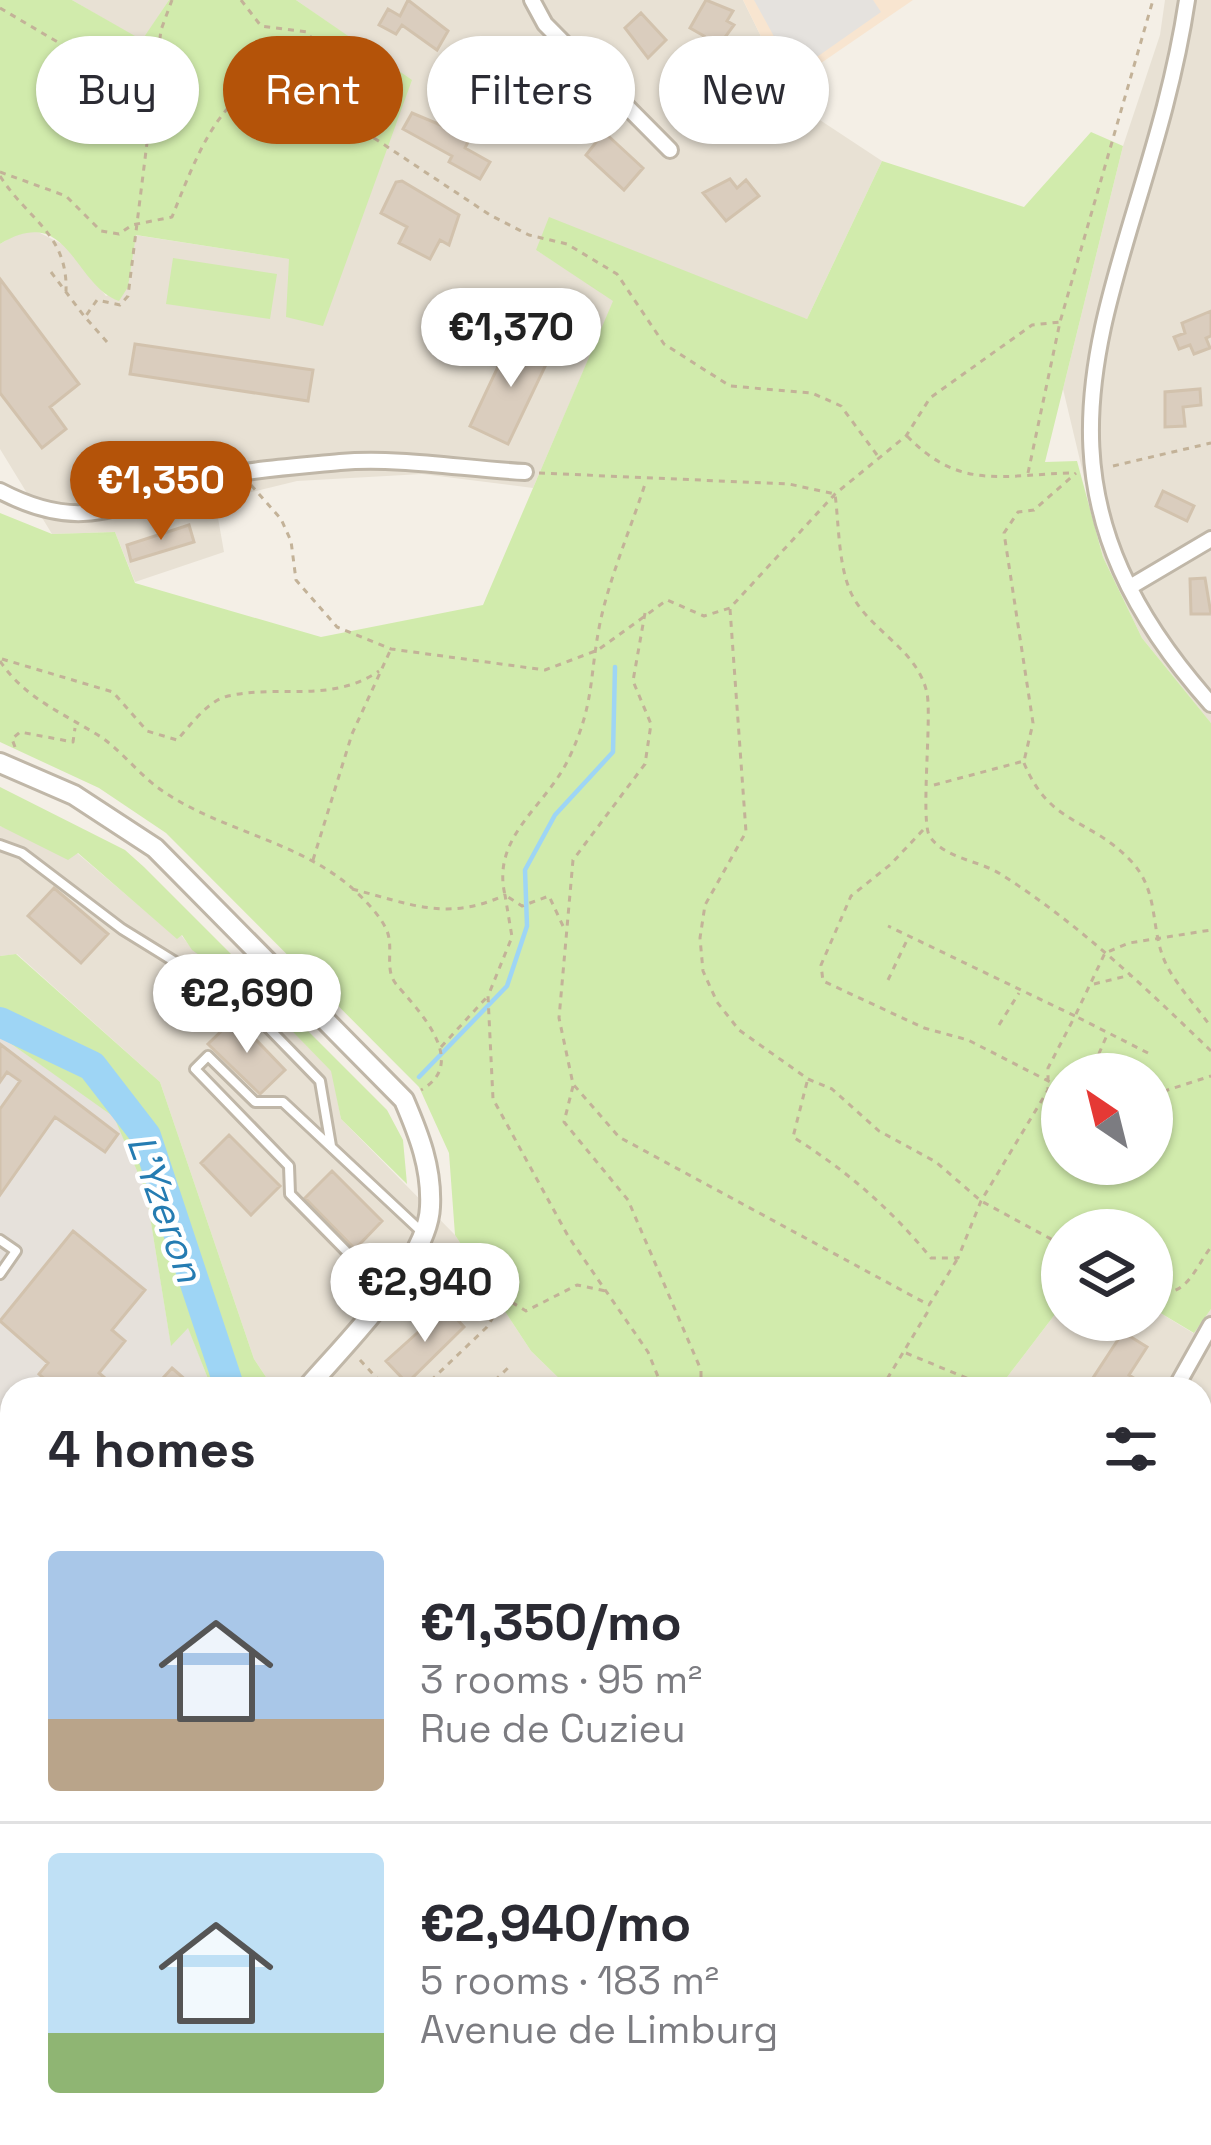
<!DOCTYPE html>
<meta charset="utf-8">
<style>
:root{--surface:#fff;--page:#f2f2f3;--text:#2b2b33;--muted:#7c7c81;--line:#e1e1e2;--accent:#b45309}
body{margin:0;font-family:"Space Grotesk",sans-serif;background:var(--page);color:var(--text);height:100vh;display:flex;flex-direction:column;font-size:45px;white-space:nowrap}
*{box-sizing:border-box;margin:0}
p{font-size:39px;color:var(--muted)}
.icon{flex:none;width:66px;height:66px;fill:none;stroke:currentColor;stroke-width:2;stroke-linecap:round;stroke-linejoin:round}
.map{position:relative;flex:1;overflow:hidden}
.side{position:absolute;left:0px;top:1377px;width:1212px;height:768px;display:flex;flex-direction:column;background:var(--surface);border-radius:36px 36px 0 0;box-shadow:0 3px 9px #0004}
.side>*{flex:none}
.top-card{position:absolute;left:36px;top:36px;width:1140px;height:108px;display:flex;gap:24px}
.needle{width:78px;rotate:325deg}
.controls{position:absolute;left:1041px;top:1053px;display:grid;gap:24px}
.controls a{display:grid;place-items:center;width:132px;height:132px;border-radius:50%;background:var(--surface);box-shadow:0 3px 9px #0004;font-size:60px}
.price{position:absolute;translate:-50% -102px;padding:0 27px;border-radius:42px;background:#fff;color:#222;font-size:39px;line-height:78px;filter:drop-shadow(0 3px 6px #0008)}
.price::after{content:'';position:absolute;left:50%;top:72px;width:36px;height:27px;margin-left:-18px;background:inherit;clip-path:polygon(0 0,100% 0,50% 100%)}
.price.current{background:var(--accent);color:#fff}
ul{padding:0;list-style:none}
li{display:flex;align-items:center;gap:36px;height:300px;padding:0 48px}
li+li{border-top:3px solid var(--line)}
li span{display:grid;place-items:center;flex:none;width:336px;height:240px;border-radius:12px;color:#555}
li>.icon{margin-inline-start:auto}
span .icon{width:144px;height:144px;fill:#fffc;stroke-width:1}
li b{font-size:51px}
h2{display:flex;justify-content:space-between;align-items:center;height:144px;padding:0 48px;font-size:51px}
.pill{padding:0 42px;border-radius:54px;background:var(--surface);box-shadow:0 3px 9px #0004;font-size:42px;line-height:108px}
.pill.current{background:var(--accent);color:#fff}
.map>svg:first-child{display:block}
</style>
<div class="map">
<svg width="1211" height="2145" viewBox="0 0 1211 2145">
<rect width="100%" height="100%" fill="#f4efe6"/>
<path fill="#e8e1d4" d="M72,0H169L142,41Z
M296,0H743L786,87L785,97L882,161L807,319L536,250L614,300L533,488L422,474L297,481L215,501L224,552L135,582L115,532L52,534L0,449V244L20,232H38L68,247L106,296L128,287L135,235L290,259L411,81Z
M1165,0H1211V723L1142,638L1103,557L1063,389L1123,146L1160,35Z
M0,826L77,853L177,938L181,935L193,950L261,999L332,1071L341,1119L455,1235L531,1351L570,1389H274L254,1359L160,1082L17,954L0,956Z
M1062,1305V1320H1152V1308L1193,1333L1211,1309V1504L1200,1501V1389H998Z
M0,1417L12,1419V2031L0,2035Z
M1200,1623L1211,1628V1939L1200,1943Z
M0,2098H12V2133H983L997,2145H0Z"/>
<path fill="#f8e5d0" d="M743,0H913L786,87Z"/>
<path fill="#e6e1db" d="M0,1036L114,1116L146,1192L171,1345L188,1327L212,1389H12V1419L0,1417Z"/>
<path fill="#d1ebac" fill-rule="evenodd" d="M0,0H72L142,40L169,0H296L412,80L323,326L286,317L289,259L136,235L128,287L119,301C73,285 69,202 0,244Z
M1091,132L1123,146L1045,462L1077,461L1103,557L1142,638L1211,723V1309L1194,1333L1152,1308V1230H1062V1305L998,1389H570L531,1351L455,1235L449,1153L419,1087L166,833L99,788L0,742V513L52,534L115,532L135,583L321,637L483,605L613,301L536,250L549,217L807,319L882,161L1024,207ZM1062,1074H1152V1164H1062Z
M173,258L277,274L270,319L166,304Z
M0,787L125,850L144,867L387,1110L403,1140L407,1184L341,1119L331,1071L261,999L192,950L182,935L177,939L78,853L68,860L0,826Z
M16,954L160,1082L254,1359L274,1389H212L188,1328L171,1346L146,1192L114,1117L0,1036V956Z"/>
<path fill="#e5e2de" d="M754,0H873L881,12L794,73Z"/>
<g fill="none" stroke-linecap="round" stroke-linejoin="round">
<path stroke="#9ed5f5" stroke-width="4.5" d="M419,1077L507,986L527,926L525,870L555,815L613,752L615,667"/>
<path stroke="#9ed5f5" stroke-width="30" d="M0,1022L92,1066L146,1136L230,1389
M1200,1999L1211,1994"/>
</g>
<path fill="#dacdbe" stroke="#d2c2ad" stroke-width="3" d="M408,0L448,31L437,50L402,25L396,34L379,25L388,9L400,16Z
M706,0L733,11L727,21L734,25L712,55L697,47L704,36L690,28Z
M641,13L666,40L648,58L625,28Z
M763,51L783,93L741,114L731,94L759,81L748,58Z
M507,56L528,75L513,92L491,74Z
M412,113L448,128L468,142L465,148L490,162L480,179L449,162L452,156L403,129Z
M604,132L643,168L624,190L586,155Z
M730,179L737,188L746,180L759,196L726,221L703,193Z
M402,181L459,215L449,245L440,240L430,259L399,243L407,227L381,213L396,182Z
M0,279L79,384L50,407L66,429L42,448L0,393Z
M1211,311V336L1206,338L1210,348L1194,354L1190,345L1179,349L1174,337L1185,333L1182,323Z
M513,335L551,354L508,444L470,426Z
M135,344L313,370L308,401L130,374Z
M1200,389L1201,405L1183,407L1185,426L1165,427V392Z
M1163,491L1194,506L1187,521L1156,506Z
M189,525L194,542L131,561L127,545Z
M1205,578L1211,614H1191L1190,579Z
M54,888L108,934L81,963L28,916Z
M235,1018L285,1070L260,1094L208,1044Z
M0,1044L118,1134L105,1152L55,1117L0,1195V1109L20,1081L7,1072L0,1082Z
M229,1135L280,1186L251,1215L201,1163Z
M332,1171L382,1221L355,1249L305,1198Z
M73,1231L145,1290L112,1330L125,1341L99,1373L118,1389H56L39,1374L48,1363L0,1321Z
M446,1307L464,1327L407,1383L386,1361Z
M1123,1332L1147,1347L1129,1375L1151,1389H1119L1108,1382L1102,1389L1091,1381Z
M172,1368L196,1389H153Z"/>
<g fill="none" stroke-linecap="round" stroke-linejoin="round">
<g stroke="#c0b7a8" stroke-width="14">
<path id="service" d="M0,845L22,853L122,929L248,1007L320,1081L331,1146
M0,1240L16,1251L0,1274
M376,1303L356,1283L348,1253L290,1194L289,1166L195,1069L208,1056L255,1102H283L423,1233
M1200,2064L1211,2058"/>
</g>
<g stroke="#c0b7a8" stroke-width="20">
<path id="minor" d="M532,0L545,24L670,150
M1187,0C1146,276 980,446 1211,704
M0,491C92,539 126,497 212,478C252,469 299,466 340,462C400,457 465,469 525,472
M1130,587L1211,539
M1175,1389L1211,1325
M0,1558L12,1566
M1200,1700L1211,1704
M0,1726L12,1736
M1200,1803L1211,1809
M1200,1890H1211
M0,2024L12,2019
M641,2133L652,2145
M326,2145L337,2133"/>
</g>
<g stroke="#c0b7a8" stroke-width="24">
<path id="tertiary" d="M0,763L74,795L155,848L404,1100C419,1135 432,1168 430,1207C428,1263 342,1347 306,1389"/>
</g>
<g stroke="#dac495" stroke-width="27">
<path id="secondary" d="M1200,2117L1211,2106
M1170,2145L1183,2133"/>
</g>
<g stroke="#ecbb5c" stroke-width="27">
<path id="primary" d="M0,1452L12,1454
M1023,2133L1036,2145
M1049,2133L1062,2145"/>
</g>
<path stroke="#c3b298" stroke-width="3" stroke-dasharray="6 6" stroke-linecap="butt" d="M241,0L261,26L307,32L323,53
M0,8L66,47L156,79
M0,172L66,196L101,231L119,234L132,225L172,217C207,129 226,80 324,54L350,86L374,138L490,215L529,235L567,244L617,274L664,344L730,386L812,393L841,406L877,455
M0,176C27,219 68,234 66,291
M51,272L84,316
M107,342L85,317L97,300L120,305L128,296L161,30L172,0
M907,436C961,492 1004,474 1074,473
M1113,466L1211,443
M539,473L789,484L835,494C839,524 838,564 851,593C869,631 917,648 927,693C932,719 920,823 930,837C947,860 980,860 1002,875C1079,924 1146,988 1211,1051
M1028,473L1060,322L1153,0
M251,485L281,519L291,541L296,580L337,627L391,649L545,670L598,650L667,600L704,616L730,608L835,494L906,436L930,398L1032,325L1060,322
M730,609L746,832L705,905L700,938L703,971L717,1002L739,1030L808,1079L832,1089L879,1131L936,1162L981,1201L1062,1245
M645,613L633,681L651,724L645,764L573,860L559,1018L573,1084L619,1137L929,1305L958,1258
M2,659L113,692L147,731L177,740C191,725 207,701 228,696C281,684 330,704 379,671
M0,661C25,699 65,714 101,737C124,753 141,777 164,792C222,831 298,841 352,888C364,899 381,916 387,931C394,948 384,969 396,984C416,1008 471,1062 421,1090
M15,747L12,739L20,732L73,742L75,728
M1024,763C1050,826 1089,817 1131,861C1161,893 1149,931 1167,966C1178,987 1197,1007 1211,1027
M934,785L1024,761L1033,723L1004,533L1018,512L1034,510L1076,473
M923,830L891,864L851,896L821,965L823,981L924,1028L968,1040L1062,1088
M313,860L352,734L390,651
M352,889C411,904 447,922 505,895L512,937L488,996L493,1099L568,1236L648,1352L663,1389
M563,926L549,896L522,906L505,895C491,836 546,807 569,758C595,703 589,678 600,623C610,576 631,528 646,481
M888,980L908,938
M1094,984L1131,975
M999,1025L1019,993
M441,1047L487,997
M1148,1053L1075,1016L1105,953L1129,943L1211,930
M1094,1065L1107,1035
M807,1082L793,1137C846,1170 891,1209 931,1258H958L981,1201L1048,1090V1068L1075,1016L888,926
M573,1086L564,1122L628,1200L701,1370V1389
M1152,1095L1211,1076
M1152,1290C1186,1301 1194,1269 1211,1247
M906,1353L993,1389
M360,1360L387,1389
M422,1389L487,1327L505,1298L526,1311L577,1285L606,1291
M486,1389L510,1366
M881,1389L930,1308
M1200,2087L1211,2076
M989,2133L1004,2145
M698,2145L701,2133
M1135,2145L1150,2133"/>
<use href="#service" stroke="#fff" stroke-width="8"/>
<use href="#minor" stroke="#fff" stroke-width="14"/>
<use href="#tertiary" stroke="#fff" stroke-width="18"/>
<use href="#secondary" stroke="#ffefc5" stroke-width="21"/>
<use href="#primary" stroke="#ffdc94" stroke-width="21"/>
</g>
<g text-anchor="middle" stroke-width="9" stroke-linejoin="round" paint-order="stroke">
<g font-size="39" font-style="italic" fill="#257cb2" stroke="#fff">
<text transform="translate(166 1208) rotate(70)" y="14">L'Yzeron</text>
</g>
</g>
</svg>
<div class="controls">
<a><svg class="needle" viewBox="-14 -14 28 28"><path d="M0-13l5 13h-10z" fill="#e53935"/><path d="M0 13l5-13h-10z" fill="#7c7c81"/></svg></a>
<a><svg class="icon" aria-label="layers" viewBox="0 0 24 24"><path d="M12 4l9 5-9 5-9-5zM3 14l9 5 9-5"/></svg></a>
</div>
<b class="price" style="left:511px;top:390px">€1,370</b>
<b class="price current" style="left:161px;top:543px">€1,350</b>
<b class="price" style="left:247px;top:1056px">€2,690</b>
<b class="price" style="left:425px;top:1345px">€2,940</b>
<div class="top-card">
<a class="pill">Buy</a>
<a class="pill current">Rent</a>
<a class="pill">Filters</a>
<a class="pill">New</a>
</div>
<section class="side">
<h2>4 homes<svg class="icon" aria-label="filters" viewBox="0 0 24 24"><path d="M4 7h16M4 17h16"/><circle cx="9" cy="7" r="2"/><circle cx="15" cy="17" r="2"/></svg></h2>
<ul>
<li><span style="background:linear-gradient(#a9c7e8 70%,#b9a48a 0)"><svg class="icon" aria-label="home" viewBox="0 0 24 24"><path d="M3 11l9-7 9 7M6 9v11h12V9"/></svg></span><div><b>€1,350/mo</b><p>3 rooms · 95 m²</p><p>Rue de Cuzieu</p></div></li>
<li><span style="background:linear-gradient(#bfe0f5 75%,#8fb573 0)"><svg class="icon" aria-label="home" viewBox="0 0 24 24"><path d="M3 11l9-7 9 7M6 9v11h12V9"/></svg></span><div><b>€2,940/mo</b><p>5 rooms · 183 m²</p><p>Avenue de Limburg</p></div></li>
</ul>
</section>
</div>
